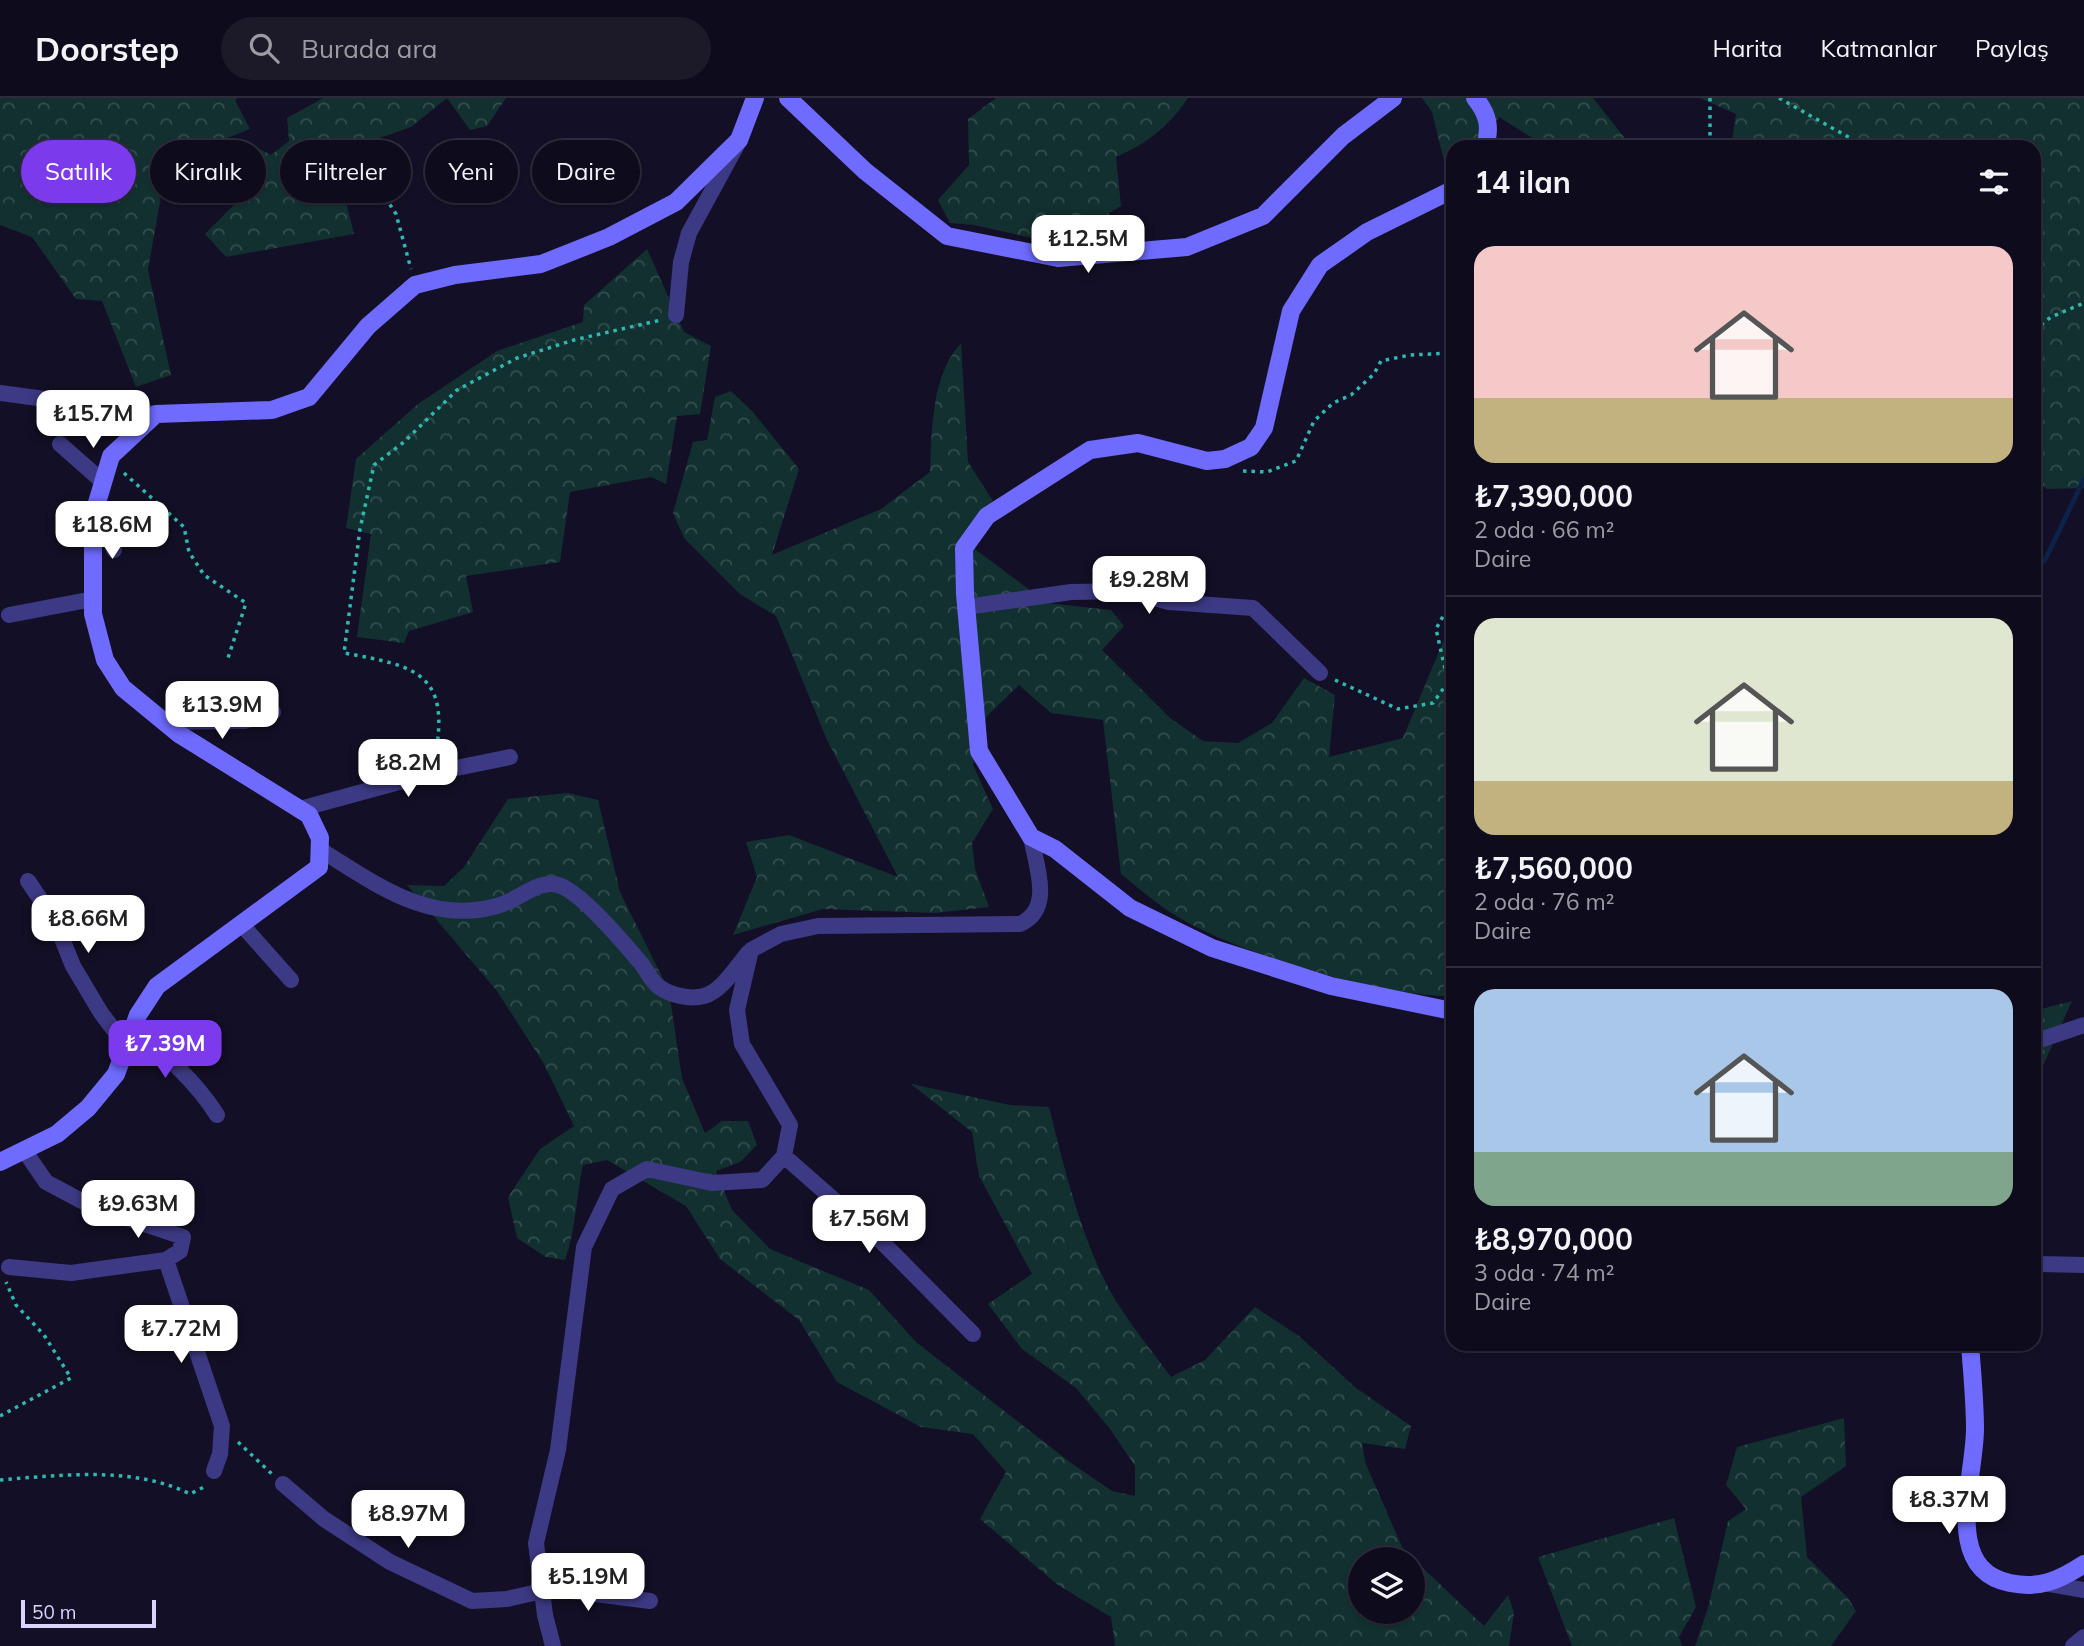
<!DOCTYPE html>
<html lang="tr">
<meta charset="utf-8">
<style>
:root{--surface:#0e0b1c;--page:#1c1929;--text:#f1f3f6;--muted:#9b9ba3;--line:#2e2b3b;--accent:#7c3aed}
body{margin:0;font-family:Mulish,sans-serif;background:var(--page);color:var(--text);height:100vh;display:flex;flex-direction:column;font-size:26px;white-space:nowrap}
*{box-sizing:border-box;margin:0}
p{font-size:23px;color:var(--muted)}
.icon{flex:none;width:38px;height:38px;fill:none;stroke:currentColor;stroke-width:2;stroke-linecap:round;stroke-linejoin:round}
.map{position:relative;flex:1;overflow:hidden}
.drawer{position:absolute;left:1446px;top:42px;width:595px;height:1211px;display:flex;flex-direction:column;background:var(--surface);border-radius:21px;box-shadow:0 2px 5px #0004,0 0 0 2px var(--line)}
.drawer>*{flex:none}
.banner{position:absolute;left:21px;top:42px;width:665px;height:63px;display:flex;gap:14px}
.buttons{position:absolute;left:1348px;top:1449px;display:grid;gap:14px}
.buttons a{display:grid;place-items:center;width:77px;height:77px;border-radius:50%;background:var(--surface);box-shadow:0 2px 5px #0004,0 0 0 2px var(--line);font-size:35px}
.scale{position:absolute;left:21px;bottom:18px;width:135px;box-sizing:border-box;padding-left:7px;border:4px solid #d9d4ff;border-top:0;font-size:19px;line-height:24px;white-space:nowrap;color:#d9d4ff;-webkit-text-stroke:5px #130f26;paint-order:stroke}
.price{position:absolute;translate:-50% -60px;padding:0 16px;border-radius:14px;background:#fff;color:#222;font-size:23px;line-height:46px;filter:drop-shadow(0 2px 4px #0008)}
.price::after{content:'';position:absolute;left:50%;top:42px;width:21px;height:16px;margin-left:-10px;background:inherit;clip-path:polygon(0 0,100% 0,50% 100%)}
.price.current{background:var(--accent);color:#fff}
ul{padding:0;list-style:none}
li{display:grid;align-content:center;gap:14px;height:371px;padding:0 28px}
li+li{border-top:2px solid var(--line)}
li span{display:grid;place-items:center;height:217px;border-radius:21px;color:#555}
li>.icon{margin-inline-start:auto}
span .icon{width:126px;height:126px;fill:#fffc;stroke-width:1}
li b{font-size:30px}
h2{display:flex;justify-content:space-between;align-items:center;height:84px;padding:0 28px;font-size:30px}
.tag{padding:0 24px;border-radius:32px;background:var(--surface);box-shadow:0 2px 5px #0004,0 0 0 2px var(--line);font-size:24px;line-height:63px}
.tag.current{background:var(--accent);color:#fff}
header{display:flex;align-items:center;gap:42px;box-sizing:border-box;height:98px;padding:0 35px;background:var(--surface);border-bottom:2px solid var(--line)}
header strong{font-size:33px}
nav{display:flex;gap:38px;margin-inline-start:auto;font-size:24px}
.search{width:490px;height:63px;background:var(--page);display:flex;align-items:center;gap:18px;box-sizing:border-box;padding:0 24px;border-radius:38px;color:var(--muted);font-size:26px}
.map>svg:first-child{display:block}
</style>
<header>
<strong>Doorstep</strong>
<div class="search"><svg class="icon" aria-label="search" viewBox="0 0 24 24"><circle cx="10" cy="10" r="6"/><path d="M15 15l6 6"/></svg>Burada ara</div>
<nav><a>Harita</a><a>Katmanlar</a><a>Paylaş</a></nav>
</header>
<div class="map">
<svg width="2084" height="1548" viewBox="0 0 2084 1548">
<defs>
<pattern id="forest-crowns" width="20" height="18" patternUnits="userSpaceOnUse" patternTransform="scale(1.75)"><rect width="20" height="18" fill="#12302f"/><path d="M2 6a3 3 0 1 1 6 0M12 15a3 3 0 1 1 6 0" fill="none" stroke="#344d4e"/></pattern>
</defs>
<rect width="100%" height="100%" fill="#130f26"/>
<path fill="url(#forest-crowns)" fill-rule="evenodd" d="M0,0H238L235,2L250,31L167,64L148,172L171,277L136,289L102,203L76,201L32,139L0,127Z
M323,0H506L487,28L470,32L447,0L411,29L368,44L339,76L354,136L226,159L205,136L244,97L232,62L258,50L271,57L289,43L287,20Z
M996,0H1188C1168,29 1148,45 1116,59L1121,108L1109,115L1102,146L1041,142L974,127L950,125L938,102L969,67L968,21Z
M1422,0H1593L1624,39L1619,49H1547L1499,19L1479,49H1452V76L1448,79L1432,14Z
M1700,0H2084V390L2047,391L2034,380V49H1731L1736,16Z
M647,151L684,234L711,248L700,316L677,318L666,386L651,379L570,394L560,464L466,478L473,514L409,533L404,545L357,539L371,436L346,430L356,361L418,306L497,253L583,224L584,207Z
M961,245L968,364L993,403L960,440L1047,505L1111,512L1124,528L1102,552L1170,620L1203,643L1238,645L1272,625L1304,580L1335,597L1329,659L1403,640L1452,522V898C1380,899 1227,853 1167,812C1151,801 1136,788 1121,776L1103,622L1051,615L1019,587L987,618L973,667L993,711L972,745L975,771L989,809L935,815L823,811L733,837L757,779L746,744L789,737L898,779L827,642L776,518L740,496L684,440L673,415L693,344L707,342L715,299L731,293L752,313L799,371L772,457L881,411L930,374C932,332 931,278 961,245Z
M568,695L598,702L620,794L669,893L682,980L705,1035L722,1023H748L757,1047L740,1064L716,1073L732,1112L770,1151L869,1192L916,1244L1071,1365L1112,1393L1135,1398V1368L1110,1331L1076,1290L1022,1251L988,1206L1032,1176L979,1078L972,1034L911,986L1010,1007L1049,1009C1063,1065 1077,1124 1102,1177C1119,1214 1147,1246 1171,1279L1205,1262L1255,1209L1299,1238L1356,1290L1411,1328L1405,1351L1362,1345L1365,1364L1403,1451L1484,1528L1508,1497L1514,1515L1509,1548H1115L1111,1519L1058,1487L980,1421L1006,1374L973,1336L921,1329L837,1284L799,1222L720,1161L686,1108L607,1062L583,1067C576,1099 576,1132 565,1162L546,1159L517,1140L508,1099L540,1051L574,1028L544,966L497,893L407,787L444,788L464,769L508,701ZM1360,1461H1412V1514H1360Z
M2072,903L2041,972L2038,1067H2034V913Z
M1844,1320L1846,1368L1801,1399L1807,1459L1848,1500L1856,1513L1831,1548H1695L1708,1510L1728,1423L1746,1411L1726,1387L1737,1349Z
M1674,1420L1696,1509L1679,1539L1682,1548H1572L1538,1459Z"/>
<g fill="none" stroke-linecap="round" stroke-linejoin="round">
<path stroke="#0c2248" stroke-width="5" d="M2034,474L2046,460L2084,381"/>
<path stroke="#2fb8b0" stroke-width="3.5" stroke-dasharray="3.5 5" stroke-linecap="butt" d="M1710,0V49
M1779,0L1866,49
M376,85L396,116L411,171
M2034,232L2051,219L2084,205
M1243,373L1267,374L1296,363L1314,323L1333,305L1351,297L1374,276L1381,263L1410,257L1452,255
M124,375L184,429L189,454L204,477L246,505L228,560
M1335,582L1398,611L1433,605L1448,584L1436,531L1452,502
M435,659C451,575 416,568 344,555L360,431L374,367L404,344L457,292L517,260L574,242L661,222
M0,1318L71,1280L44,1237L16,1207L6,1184
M238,1344L273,1377
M0,1382C61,1377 134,1368 190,1396L206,1388"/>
<path stroke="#3d3a85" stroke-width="16" d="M676,217L681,164L689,135L737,47
M0,295L156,316
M60,346L103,384
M97,405L114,452
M966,509L1071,494L1128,493L1169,504L1253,510L1320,575
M9,517L93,501
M164,624L245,623L273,614
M300,711L432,675L510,659
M319,751C375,785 430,829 500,807C518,802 539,781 558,787C580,793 623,844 639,863C646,870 650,882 658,888C669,897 690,902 704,898C722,893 737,868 749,854
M28,783L55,823L73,868L101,915L126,948
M242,827L291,882
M133,930C164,956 195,982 217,1017
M2034,944L2084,927
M784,1058L883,1145L973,1236
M166,1162L222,1328L220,1356L214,1373
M2034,1163L2040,1166L2084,1167
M9,1169L71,1175L166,1162L180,1153L183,1139L91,1108L46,1084L24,1052
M283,1386L324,1421L390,1464L472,1503L507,1501L542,1493
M540,1476L572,1493L650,1503
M2044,1485L2084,1492
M553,1548L545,1517L536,1445L558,1352L584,1149L612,1091L647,1071L712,1085L762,1082L784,1058L790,1027L742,946L737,912L751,852L781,836L818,828L1020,826C1054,811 1036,768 1031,739
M2073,1548L2084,1539"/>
<path stroke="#6f6bff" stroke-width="18" d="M788,0L865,73L947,138L1058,160L1187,149L1263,118L1343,38L1393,0
M1475,0C1488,16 1491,29 1485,49
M1452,92L1367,134L1320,167L1291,213L1264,330L1251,349L1225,361L1207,363L1138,345L1090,352L987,418L964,450L965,496L979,653L1031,739L1055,751L1130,810L1212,850L1331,888L1452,913
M0,1064L57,1036L88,1010L116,976L138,917L157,888L319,769L320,740L309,717L179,636L123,590L105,562L93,516V418L111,358L156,316L272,312L309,299L368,228L415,187L455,177L541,166L609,139L676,104L739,42L755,0
M1970,1246C1972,1274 1975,1303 1975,1331C1975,1379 1941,1471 2010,1485C2039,1491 2058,1483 2084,1466"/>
</g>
</svg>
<div class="buttons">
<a><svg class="icon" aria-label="layers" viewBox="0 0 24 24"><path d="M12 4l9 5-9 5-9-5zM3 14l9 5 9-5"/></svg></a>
</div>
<div class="scale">50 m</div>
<b class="price" style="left:1088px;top:177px">₺12.5M</b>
<b class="price" style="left:93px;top:352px">₺15.7M</b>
<b class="price" style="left:112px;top:463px">₺18.6M</b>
<b class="price" style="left:1149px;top:518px">₺9.28M</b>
<b class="price" style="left:222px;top:643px">₺13.9M</b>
<b class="price" style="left:408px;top:701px">₺8.2M</b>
<b class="price" style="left:88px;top:857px">₺8.66M</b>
<b class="price current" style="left:165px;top:982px">₺7.39M</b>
<b class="price" style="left:138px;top:1142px">₺9.63M</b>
<b class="price" style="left:869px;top:1157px">₺7.56M</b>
<b class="price" style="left:181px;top:1267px">₺7.72M</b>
<b class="price" style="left:1949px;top:1438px">₺8.37M</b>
<b class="price" style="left:408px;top:1452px">₺8.97M</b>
<b class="price" style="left:588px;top:1515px">₺5.19M</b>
<div class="banner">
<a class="tag current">Satılık</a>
<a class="tag">Kiralık</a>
<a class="tag">Filtreler</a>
<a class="tag">Yeni</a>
<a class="tag">Daire</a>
</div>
<section class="drawer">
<h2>14 ilan<svg class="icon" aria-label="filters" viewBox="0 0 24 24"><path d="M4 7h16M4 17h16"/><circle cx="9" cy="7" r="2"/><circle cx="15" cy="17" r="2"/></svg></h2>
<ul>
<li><span style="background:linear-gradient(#f6c9c9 70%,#c2b280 0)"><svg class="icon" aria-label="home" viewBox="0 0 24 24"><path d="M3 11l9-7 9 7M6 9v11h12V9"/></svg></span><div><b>₺7,390,000</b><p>2 oda · 66 m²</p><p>Daire</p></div></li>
<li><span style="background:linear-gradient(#dfe7d0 75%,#c2b280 0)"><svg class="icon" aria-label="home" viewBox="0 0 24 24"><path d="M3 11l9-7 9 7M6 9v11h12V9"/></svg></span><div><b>₺7,560,000</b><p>2 oda · 76 m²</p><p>Daire</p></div></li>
<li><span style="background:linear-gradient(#a9c7e8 75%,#7fa58c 0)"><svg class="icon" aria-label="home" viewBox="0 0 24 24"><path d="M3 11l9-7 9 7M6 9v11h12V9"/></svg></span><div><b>₺8,970,000</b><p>3 oda · 74 m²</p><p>Daire</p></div></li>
</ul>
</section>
</div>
